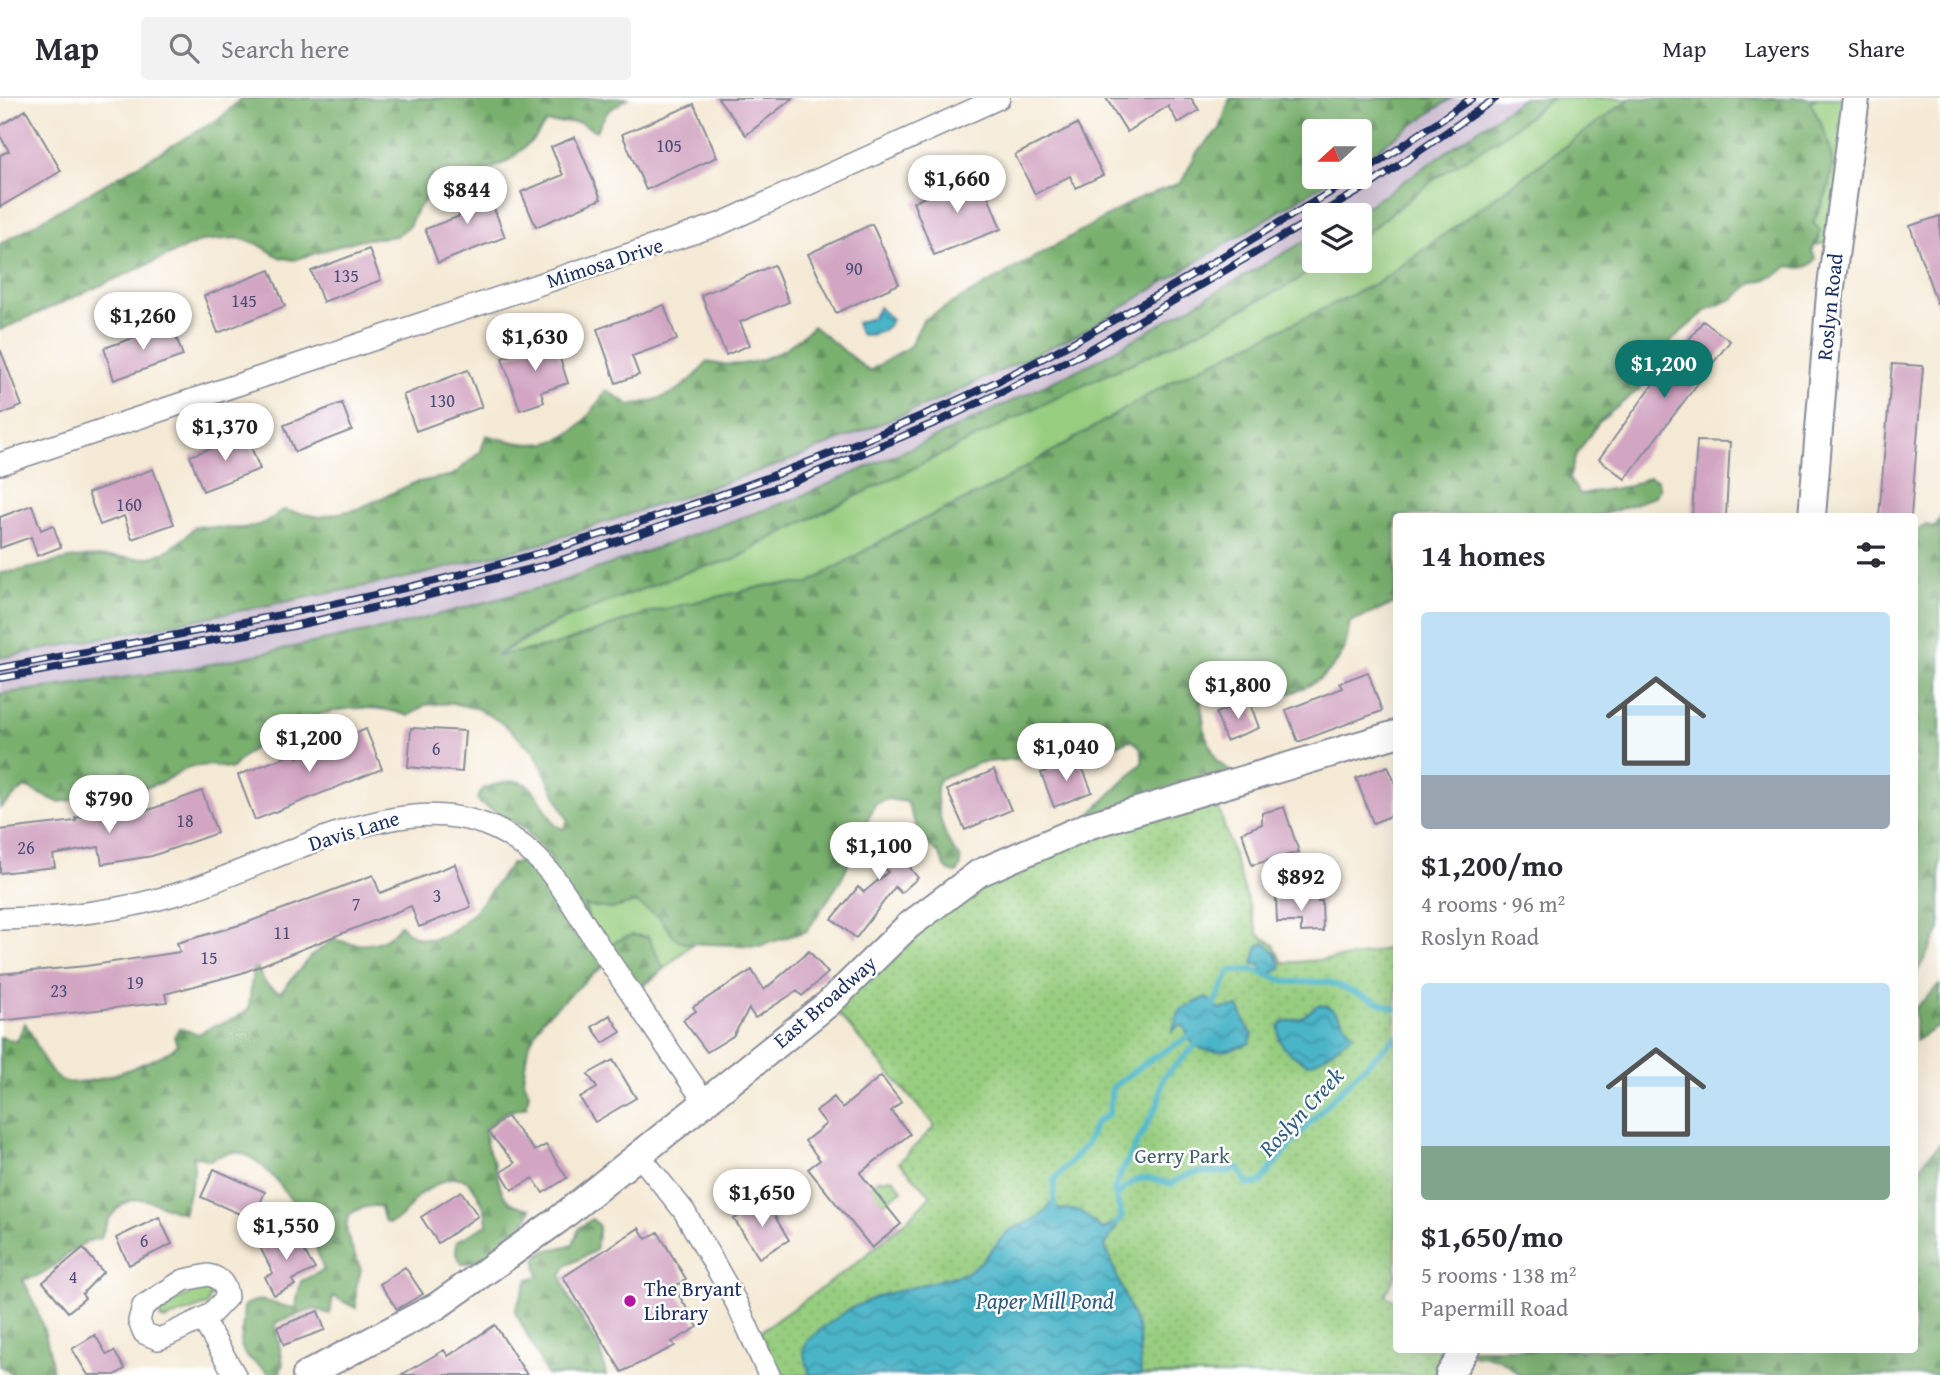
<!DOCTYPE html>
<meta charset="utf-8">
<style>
:root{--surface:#fff;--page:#f2f2f3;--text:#2b2b33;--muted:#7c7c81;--line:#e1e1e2;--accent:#0f766e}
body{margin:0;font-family:"Gentium Book Plus",serif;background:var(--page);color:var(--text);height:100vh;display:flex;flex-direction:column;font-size:26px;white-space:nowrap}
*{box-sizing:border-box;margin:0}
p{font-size:23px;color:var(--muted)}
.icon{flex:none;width:38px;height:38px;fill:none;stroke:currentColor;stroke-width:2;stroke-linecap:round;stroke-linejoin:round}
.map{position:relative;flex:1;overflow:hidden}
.panel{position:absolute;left:1393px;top:415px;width:525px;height:840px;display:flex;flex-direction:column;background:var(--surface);border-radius:7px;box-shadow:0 7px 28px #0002}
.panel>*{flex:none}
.needle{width:46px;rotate:249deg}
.fabs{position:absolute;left:1302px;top:21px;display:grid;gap:14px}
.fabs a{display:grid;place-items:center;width:70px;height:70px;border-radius:7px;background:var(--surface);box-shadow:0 7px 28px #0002;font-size:35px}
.price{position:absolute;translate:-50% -60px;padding:0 16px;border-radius:24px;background:#fff;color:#222;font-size:23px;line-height:46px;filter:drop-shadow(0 2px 4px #0008)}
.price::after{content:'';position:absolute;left:50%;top:42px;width:21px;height:16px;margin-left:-10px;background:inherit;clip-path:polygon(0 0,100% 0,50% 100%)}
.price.on{background:var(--accent);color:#fff}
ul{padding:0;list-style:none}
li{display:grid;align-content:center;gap:14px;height:371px;padding:0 28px}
li span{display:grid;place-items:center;height:217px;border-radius:7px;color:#555}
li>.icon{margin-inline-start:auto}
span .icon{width:126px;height:126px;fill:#fffc;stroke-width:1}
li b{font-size:30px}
h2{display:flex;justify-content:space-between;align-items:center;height:84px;padding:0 28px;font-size:30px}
header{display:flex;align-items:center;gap:42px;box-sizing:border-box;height:98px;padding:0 35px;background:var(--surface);border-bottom:2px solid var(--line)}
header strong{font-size:33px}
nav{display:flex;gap:38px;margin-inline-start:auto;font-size:24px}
.search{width:490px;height:63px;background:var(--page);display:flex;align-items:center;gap:18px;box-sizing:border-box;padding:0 24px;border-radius:7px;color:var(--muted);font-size:26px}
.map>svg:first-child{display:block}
</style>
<header>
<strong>Map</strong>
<div class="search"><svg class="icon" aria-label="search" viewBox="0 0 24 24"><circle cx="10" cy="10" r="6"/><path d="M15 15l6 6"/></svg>Search here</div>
<nav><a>Map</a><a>Layers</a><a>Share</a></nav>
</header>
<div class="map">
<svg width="1940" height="1277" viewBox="0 0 1940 1277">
<defs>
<pattern id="forest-firs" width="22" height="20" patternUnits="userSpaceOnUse" patternTransform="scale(1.75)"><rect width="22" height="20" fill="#79b06e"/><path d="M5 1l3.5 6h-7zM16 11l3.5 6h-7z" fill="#62905e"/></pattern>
<pattern id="park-dots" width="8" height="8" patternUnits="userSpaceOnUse" patternTransform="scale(1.75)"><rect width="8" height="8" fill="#97cd7f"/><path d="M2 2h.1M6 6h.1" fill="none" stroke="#82b070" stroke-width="1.8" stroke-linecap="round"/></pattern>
<pattern id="water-waves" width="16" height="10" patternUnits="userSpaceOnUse" patternTransform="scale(1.75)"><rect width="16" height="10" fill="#4bb5c8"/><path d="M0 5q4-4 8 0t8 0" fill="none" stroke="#3e94a6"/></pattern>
</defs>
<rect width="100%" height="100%" fill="#fff"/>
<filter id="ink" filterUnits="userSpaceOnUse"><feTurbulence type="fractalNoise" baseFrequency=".0143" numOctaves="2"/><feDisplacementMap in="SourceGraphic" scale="14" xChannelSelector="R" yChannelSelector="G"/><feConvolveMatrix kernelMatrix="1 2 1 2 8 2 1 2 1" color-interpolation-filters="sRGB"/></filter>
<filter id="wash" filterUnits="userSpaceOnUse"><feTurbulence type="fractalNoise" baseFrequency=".00686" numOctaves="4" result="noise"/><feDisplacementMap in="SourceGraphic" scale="28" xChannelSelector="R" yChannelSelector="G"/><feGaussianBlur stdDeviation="1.57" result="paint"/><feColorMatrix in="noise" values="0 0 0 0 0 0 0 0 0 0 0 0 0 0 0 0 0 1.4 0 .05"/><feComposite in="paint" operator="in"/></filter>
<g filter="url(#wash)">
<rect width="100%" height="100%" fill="#f4e9d4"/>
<path fill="#cdbed2" d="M1452,0H1523L1383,98L1351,117H1314V138L1094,264L945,335L797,400L554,486L399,527L182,572L0,596V560L411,479L540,446L783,365L934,304L1079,236L1335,79H1360V63Z"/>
<path fill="#97cd7f" stroke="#597e6e" stroke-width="2" d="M1553,0H1631L1379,184L1171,284L990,390L897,434L807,486L769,487L648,515L556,547L493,559L566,520L695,471L734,462L775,438L1062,297L1178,244L1291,186L1326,163H1360V140L1437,79L1504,37Z
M1817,0H1856L1837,141L1816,147L1820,140L1813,125C1840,72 1837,55 1810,4Z
M603,774L692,846L633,898L610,864L575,889L532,816Z
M199,1190L206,1191L211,1196L207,1207L164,1222L160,1220L161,1212Z"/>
<path fill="url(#forest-firs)" stroke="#4a7066" stroke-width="2" d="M241,0H628L608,13L596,33L579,24L546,25L534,41L507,64L430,97L417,111L409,128L396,138L358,142L294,162L279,159L258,146L238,140L201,143L0,232V146L222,19Z
M1230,0H1452L1360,63V33H1314V79H1335L1079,236L934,304L783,365L540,446L411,479L0,560V475C26,473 50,464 75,460C130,452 150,479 196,428C228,430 258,437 282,412L320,419L358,411L414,385L453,377L481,353L486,337C547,355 573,348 606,292L630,307C663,303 687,291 707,264C748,273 784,257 813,228L869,273L910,248L923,222L1141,99L1181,85L1197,54L1220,31Z
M1523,0H1553L1504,37L1437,79L1360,140V117H1351L1383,98Z
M1631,0H1817L1810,4C1837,55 1840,72 1813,125L1821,133L1812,153L1816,161C1809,171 1800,171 1789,168L1775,178L1753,185L1733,201L1708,211L1674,240L1638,292L1599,324L1576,357L1569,381L1580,396L1630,388L1649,379L1657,382L1660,390L1654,399L1600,418H1396V505L1350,524C1348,533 1347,543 1344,552C1333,577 1300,598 1273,597C1251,597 1236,589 1212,589L1201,604L1205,636L1217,663L1233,675L1087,719L1142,665C1143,653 1142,647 1130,642L1106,651L979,665L939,681C932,701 944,745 960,759L961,768L957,775C943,773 945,766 939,756C936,752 930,749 927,745C917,732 912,719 907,704L888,701L875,706L841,782L807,833L759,848L685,845L675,840L659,819L635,804L612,811L585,808L602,868L542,922L528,949L523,981L529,995L526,1009L506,1014L486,1031C484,1045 488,1050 493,1063C503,1089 496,1106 531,1111C526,1133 485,1167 462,1165L456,1156L457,1143L487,1127C487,1113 482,1104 475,1092C463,1074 450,1078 434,1088C428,1092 420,1095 416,1100C407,1111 404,1121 389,1125L384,1122L381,1109C375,1107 365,1109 359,1111C332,1121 356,1156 361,1172L356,1190V1210L333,1198L330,1216L315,1211L277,1224L275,1227L283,1265L280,1275L272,1277L245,1257L241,1247L244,1208C264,1195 274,1209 295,1210L301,1183L324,1172C319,1162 317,1151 313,1141C303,1116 265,1056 235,1054C226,1054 218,1058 210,1062L193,1058L194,1073L184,1115C160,1110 139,1089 117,1111C109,1119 104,1129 101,1140C67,1145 54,1180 23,1181C38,1213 50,1242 53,1277H14L0,1268V939L17,943L25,925C37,943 42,969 59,981C79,995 154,963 173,951L177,946L174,939L179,930L198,936C215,925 233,925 249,911L254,858C259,875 262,889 281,894L309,860L333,841C359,849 384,850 400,827C442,873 488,794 511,766L522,764L554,771L550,759L522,728L481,706L477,700L483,691C532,670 533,693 556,728L564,731L568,722L535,655L505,627L479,611L452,605L425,607L409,618C370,604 332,610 294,625L311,635C301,647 294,642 280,642C259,642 244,657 231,671L211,667L189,669L162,684L134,694L58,704L25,689L0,710V638L4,636L0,634V596L182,572L399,527L554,486L797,400L945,335L1094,264L1314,138V163H1326L1291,186L1178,244L1062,297L775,438L734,462L695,471L566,520L529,537L496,558L556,547L648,515L769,487L807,486L897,434L990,390L1171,284L1379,184Z
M1940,420V832L1915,878V433L1926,427L1935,429Z
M632,837L648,839L664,871L640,888H632L612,850L616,843Z
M1940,887V927L1915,943V910Z
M1940,1045V1277H1519C1505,1263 1494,1255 1474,1258L1467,1251H1579L1580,1254L1583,1251H1914L1915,1074Z
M592,1121L599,1128L596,1152L566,1168L561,1178L569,1200L600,1251L606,1277H547L515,1213L528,1181L539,1178C528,1147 552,1154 573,1146L579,1130Z"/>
<path fill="url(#park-dots)" stroke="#597e6e" stroke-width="2" d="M1212,689L1258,836L1274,847L1283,865L1354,859L1396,848V1177L1385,1197L1396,1204V1251H1466L1449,1277H779L760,1234C819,1191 882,1152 931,1097L899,1064L935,1028L829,905L944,799Z
M893,1080L902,1092L884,1105L867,1090L878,1082Z"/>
<path fill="url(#water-waves)" stroke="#337293" stroke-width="2" d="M879,209L892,222C885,234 873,239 860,236L856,225L872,220Z
M1265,845L1275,854L1282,870L1267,878L1259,866H1253L1258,848Z
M1207,899L1218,911L1239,909L1249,933L1253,936L1250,945C1234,952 1205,960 1191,943C1188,939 1187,933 1184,928H1178L1171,935L1180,912Z
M1318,907C1340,908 1340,924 1354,936C1337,946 1328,960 1308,966C1291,957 1276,950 1279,928L1283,924L1301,920Z
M1051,1105L1059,1111L1080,1113L1103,1132L1122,1119L1105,1148L1139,1234L1141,1277H810L803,1253L808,1242L824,1229L849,1211L879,1198L966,1175L981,1164L1008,1133L1035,1121L1046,1113Z"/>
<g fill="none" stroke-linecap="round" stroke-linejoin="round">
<path stroke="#4bb5c8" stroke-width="6" d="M1212,910L1230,873L1254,872L1288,884H1328L1396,911
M1116,1098C1137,1076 1144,1078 1171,1086C1203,1064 1209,1082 1238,1070L1249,1087L1261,1084C1301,1030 1347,984 1396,939
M1054,1113V1082L1086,1047L1096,1024L1109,1016L1112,990L1145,965L1195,935
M1117,1124L1122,1119L1114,1092L1122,1073L1158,1006L1163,980L1196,947L1199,940"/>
</g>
<g id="blocks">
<path fill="#d2a5c2" d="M718,0H793L746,37Z
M1106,0H1191L1199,12L1178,25L1168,8L1127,34Z
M694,6L717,59L646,92L622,36Z
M26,12L61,73L0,109V57L9,53L0,38V28Z
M1077,26L1103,77L1076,90L1070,78L1035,96L1015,57Z
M575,39L601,101L536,129L521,94L563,77L551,49Z
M980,77L1001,131L934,157L913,104Z
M485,87L505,139L438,165L425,131L460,118L453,99Z
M1940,118V205L1937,206L1910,128Z
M872,126L899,186L836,215L808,156Z
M369,151L381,182L323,204L311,173Z
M774,167L789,204L740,224L750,247L726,257L701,197Z
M270,172L285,208L218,235L204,198Z
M664,207L677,242L632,258L639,277L616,285L597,231Z
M1703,223L1730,243L1625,381L1599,361L1667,267L1669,269Z
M172,227L183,258L114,282L104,250Z
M554,242L568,285L541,294L544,304L520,312L502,260Z
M1,253L22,308L0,317V254Z
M1892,266L1923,268L1911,418H1879Z
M468,272L482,309L416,333L403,297Z
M342,305L352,332L295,354L284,327Z
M246,337L260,371L203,393L190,358Z
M1697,343L1730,344L1726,418H1692Z
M153,371L174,426L132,441L124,418L100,427L88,395Z
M32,407L41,432L53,427L61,449L37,458L31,439L0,450V419Z
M1368,574L1382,613L1298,644L1286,612L1342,590L1339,585Z
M1249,602L1259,630L1226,643L1216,615Z
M411,630L465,633L462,674L408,669Z
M366,631L382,671L255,722L238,677L295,655L297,660Z
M1079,661L1092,694L1054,709L1041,675Z
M1388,668L1396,688V716L1373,725L1356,680Z
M994,672L1011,712L965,732L947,692Z
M202,693L217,735L152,758L102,766L99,749L53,757L55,769L0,775V732L76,723L75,720L134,710L135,717Z
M1284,709L1299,754L1252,767L1242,734L1262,726V715Z
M887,727L906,748L897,756L902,761L916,749L922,755L910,770L918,780L901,795L895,789L856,840L832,821L858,789L864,794L888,774L864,747Z
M455,766L471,809L419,829L411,808L242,875L165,896L167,904L0,923V876L86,868L180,854L177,845L243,826L373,777L380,795Z
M1318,799V803H1322L1323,833L1301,834V824H1277L1276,800Z
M809,853L828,875L802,898L797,893L755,920L749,911L733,938L707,954L683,922L696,913L693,909L752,872L764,892Z
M610,917L621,934L603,945L592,929Z
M613,962L636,1000L595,1024L580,1000L597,990L588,976Z
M881,978L901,1004L891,1013L910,1036L860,1075L901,1126L872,1150L808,1071L820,1062L805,1043L826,1026L816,1013L834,999L842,1010Z
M506,1018L535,1053L546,1047L567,1080L543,1095L533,1080L512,1092L501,1074L515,1065L488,1034Z
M214,1071L265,1094L253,1122L201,1099Z
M461,1093L478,1118L438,1145L421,1119Z
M765,1102L789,1142L759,1160L734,1121Z
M159,1119L172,1146L129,1167L116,1140Z
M639,1130L646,1141L658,1134L686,1181L674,1189L698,1229L672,1244L675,1248L622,1274L563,1179Z
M292,1133L315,1171L292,1182L295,1187L274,1197L265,1179L273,1175L260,1149Z
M83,1150L103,1174L82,1196L85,1200L68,1214L43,1184Z
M405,1169L423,1196L397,1211L380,1186Z
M318,1213L325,1232L284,1247L277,1229Z
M495,1227L527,1277H401L444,1252L448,1258Z
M95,1237L107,1257L114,1253L125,1271L115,1277H88L72,1251Z"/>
</g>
</g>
<g filter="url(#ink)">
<use href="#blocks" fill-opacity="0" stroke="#888c99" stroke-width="2"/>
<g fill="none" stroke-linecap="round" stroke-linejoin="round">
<g stroke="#888c99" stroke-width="24">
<path id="minor" d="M0,366L720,126L999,0
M0,821C60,820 120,813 177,796C293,762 446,652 548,772C566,793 580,819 595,842C632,896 667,951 705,1004
M639,1057L684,1113L736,1204L769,1277
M208,1177C220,1179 226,1187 227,1199L210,1217L164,1239L158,1241L144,1235L139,1223L143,1208L184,1182Z
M203,1222L235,1277"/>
</g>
<g stroke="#888c99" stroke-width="30">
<path id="major" d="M1812,418L1830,196L1856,0
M306,1277L437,1208L558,1122L829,905L908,828L979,775L1090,727L1396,636
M1449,1277L1466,1251"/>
</g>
<use href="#minor" stroke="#fff" stroke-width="21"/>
<use href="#major" stroke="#fff" stroke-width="26"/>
<g stroke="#1b2f5e" stroke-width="8">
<path id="rail" d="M1360,77L1472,0
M1318,117L1373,85L1496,0
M0,570C181,535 366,506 543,454C676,415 808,368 935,312C1082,248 1218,160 1356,79
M0,580L293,528L421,499L547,467L793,384L942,322L1086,254L1314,120"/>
</g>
<use href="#rail" stroke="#fff" stroke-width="5" stroke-dasharray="16" stroke-linecap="butt"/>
</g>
</g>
<circle fill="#b5179e" stroke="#fff" stroke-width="2.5" cx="630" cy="1203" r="7"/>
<g text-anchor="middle" stroke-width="5" stroke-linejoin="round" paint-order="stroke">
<g font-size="18" fill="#494c77">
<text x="669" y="54">105</text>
<text x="854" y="177">90</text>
<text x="346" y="184">135</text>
<text x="244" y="209">145</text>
<text x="442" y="309">130</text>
<text x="129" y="413">160</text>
<text x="436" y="657">6</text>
<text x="185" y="729">18</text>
<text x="26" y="756">26</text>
<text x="437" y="804">3</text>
<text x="356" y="812">7</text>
<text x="282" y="841">11</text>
<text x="209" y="866">15</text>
<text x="135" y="891">19</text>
<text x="59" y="899">23</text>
<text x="144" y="1149">6</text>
<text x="73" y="1185">4</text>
</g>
<g font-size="21" fill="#1b2f5e" stroke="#fff">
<text transform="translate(605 165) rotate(-18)" y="7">Mimosa Drive</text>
<text transform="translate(1830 209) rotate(-84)" y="7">Roslyn Road</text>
<text transform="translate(354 733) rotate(-17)" y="7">Davis Lane</text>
<text transform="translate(825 904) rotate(-41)" y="7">East Broadway</text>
</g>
<g font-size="21" fill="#405e68" stroke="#fff">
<text x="1182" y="1065">Gerry Park</text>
</g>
<g font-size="21" fill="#1b2f5e" stroke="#fff" text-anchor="start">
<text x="644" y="1198">The Bryant<tspan x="644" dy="24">Library</tspan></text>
</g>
<g font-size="23" font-style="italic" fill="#2c5e83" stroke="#fff">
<text transform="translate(1301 1014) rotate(-47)" y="8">Roslyn Creek</text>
<text x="1045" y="1211">Paper Mill Pond</text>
</g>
</g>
</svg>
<div class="fabs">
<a><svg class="needle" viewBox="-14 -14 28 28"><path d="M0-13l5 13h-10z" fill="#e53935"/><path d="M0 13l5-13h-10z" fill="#7c7c81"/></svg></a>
<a><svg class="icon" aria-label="layers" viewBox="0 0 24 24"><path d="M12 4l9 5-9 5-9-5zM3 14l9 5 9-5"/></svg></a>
</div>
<b class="price" style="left:957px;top:117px">$1,660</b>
<b class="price" style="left:467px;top:128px">$844</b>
<b class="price" style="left:143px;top:254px">$1,260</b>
<b class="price" style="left:535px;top:275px">$1,630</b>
<b class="price on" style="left:1664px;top:302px">$1,200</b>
<b class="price" style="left:225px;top:365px">$1,370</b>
<b class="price" style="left:1238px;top:623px">$1,800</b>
<b class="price" style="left:309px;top:676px">$1,200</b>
<b class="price" style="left:1066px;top:685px">$1,040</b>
<b class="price" style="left:109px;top:737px">$790</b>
<b class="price" style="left:879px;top:784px">$1,100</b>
<b class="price" style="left:1301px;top:815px">$892</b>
<b class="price" style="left:762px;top:1131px">$1,650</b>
<b class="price" style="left:286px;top:1164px">$1,550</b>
<section class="panel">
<h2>14 homes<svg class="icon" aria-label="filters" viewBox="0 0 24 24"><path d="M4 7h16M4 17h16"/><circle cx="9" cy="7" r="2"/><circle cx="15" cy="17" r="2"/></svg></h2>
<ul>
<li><span style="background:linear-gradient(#bfe0f5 75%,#9aa5b1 0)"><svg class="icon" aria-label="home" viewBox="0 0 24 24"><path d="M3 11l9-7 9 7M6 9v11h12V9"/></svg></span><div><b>$1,200/mo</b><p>4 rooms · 96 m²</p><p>Roslyn Road</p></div></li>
<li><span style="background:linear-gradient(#bfe0f5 75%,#7fa58c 0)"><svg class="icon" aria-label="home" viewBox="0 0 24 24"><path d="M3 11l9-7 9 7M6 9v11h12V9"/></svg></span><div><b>$1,650/mo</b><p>5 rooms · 138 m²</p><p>Papermill Road</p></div></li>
</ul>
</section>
</div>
